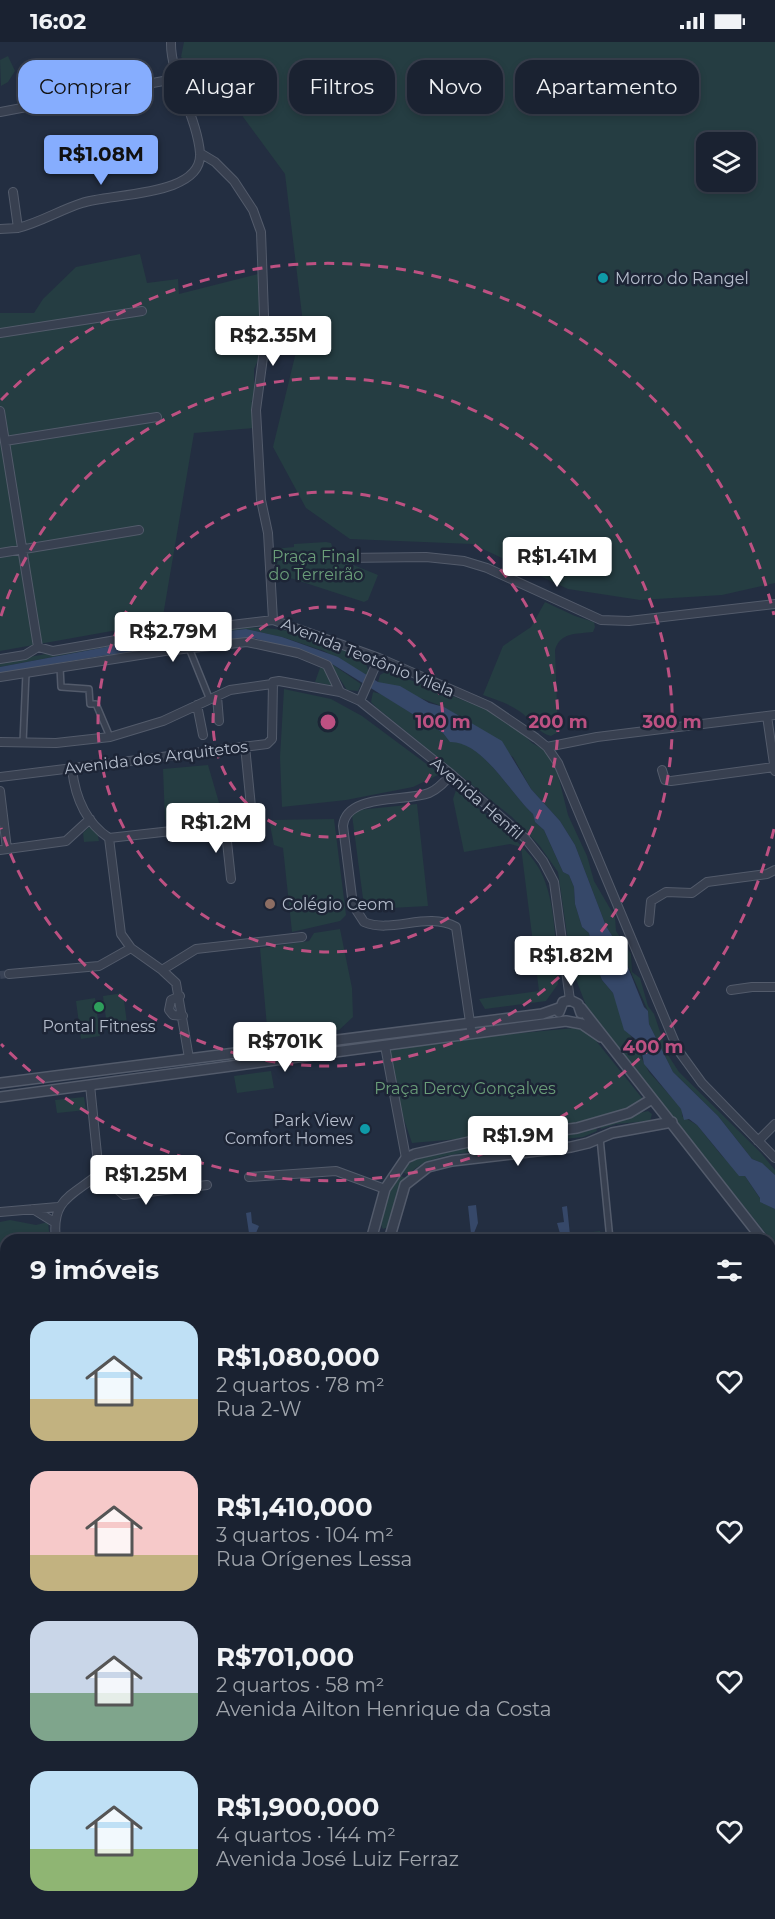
<!DOCTYPE html>
<html lang="pt">
<meta charset="utf-8">
<style>
:root{--surface:#1a2231;--page:#272f3d;--text:#f1f3f6;--muted:#9fa4ab;--line:#383f4d;--accent:#86adfe}
body{margin:0;font-family:Montserrat,sans-serif;background:var(--page);color:var(--text);height:100vh;display:flex;flex-direction:column;font-size:22px;white-space:nowrap}
*{box-sizing:border-box;margin:0}
p{font-size:20px;color:var(--muted)}
.icon{flex:none;width:33px;height:33px;fill:none;stroke:currentColor;stroke-width:2;stroke-linecap:round;stroke-linejoin:round}
.map{position:relative;flex:1;overflow:hidden}
.sheet{position:absolute;left:0px;top:1192px;width:776px;height:686px;display:flex;flex-direction:column;background:var(--surface);border-radius:18px 18px 0 0;box-shadow:0 3px 9px #0003,0 0 0 2px var(--line)}
.sheet>*{flex:none}
.banner{position:absolute;left:18px;top:18px;width:740px;height:54px;display:flex;gap:12px}
.controls{position:absolute;left:696px;top:90px;display:grid;gap:12px}
.controls a{display:grid;place-items:center;width:60px;height:60px;border-radius:12px;background:var(--surface);box-shadow:0 3px 9px #0003,0 0 0 2px var(--line);font-size:30px}
.price{position:absolute;translate:-50% -51px;padding:0 14px;border-radius:6px;background:#fff;color:#222;font-size:20px;line-height:39px;filter:drop-shadow(0 2px 3px #0008)}
.price::after{content:'';position:absolute;left:50%;top:36px;width:18px;height:14px;margin-left:-9px;background:inherit;clip-path:polygon(0 0,100% 0,50% 100%)}
.price.on{background:var(--accent);color:#111}
ul{padding:0;list-style:none}
li{display:flex;align-items:center;gap:18px;height:150px;padding:0 30px}
li span{display:grid;place-items:center;flex:none;width:168px;height:120px;border-radius:18px;color:#555}
li>.icon{margin-inline-start:auto}
span .icon{width:72px;height:72px;fill:#fffc;stroke-width:1}
li b{font-size:26px}
h2{display:flex;justify-content:space-between;align-items:center;height:72px;padding:0 30px;font-size:26px}
.tag{padding:0 21px;border-radius:18px;background:var(--surface);box-shadow:0 3px 9px #0003,0 0 0 2px var(--line);font-size:21px;line-height:54px}
.tag.on{background:var(--accent);color:#111}
.status{display:flex;justify-content:space-between;align-items:center;height:42px;padding:0 30px;background:var(--surface);direction:ltr}
.status svg{height:16px;fill:currentColor}
.map>svg:first-child{display:block}
</style>
<div class="status"><b>16:02</b><svg viewBox="0 0 49 12"><path d="M0 12V9h3v3zM5 12V6h3v6zM10 12V3h3v9zM15 12V0h3v12zM26 1h20v11H26zM47 4h2v5h-2z"/></svg></div>
<div class="map">
<svg width="775" height="1877" viewBox="0 0 775 1877">
<rect width="100%" height="100%" fill="#232e41"/>
<path fill="#253d42" fill-rule="evenodd" d="M184,0H775V541L722,553L640,558L568,547L472,502L350,497L306,466L273,405L303,281L285,132L221,45L181,15ZM746,100V140H706V100Z
M8,14L15,29L8,40L1,44L0,18Z
M140,212L147,241L178,237L179,252L258,232L266,283L260,314L254,327V355L251,360H256L254,386L194,391L162,580L0,609V271H34L43,257L76,225Z
M326,500L331,501L336,516L378,533L368,558L364,560L275,531L273,507L294,505V502Z
M545,560L575,574L594,580L595,585L593,590C577,592 560,590 555,608L558,690L551,694C538,691 532,679 522,671C510,662 497,658 483,653L503,604L531,585Z
M245,585C257,586 270,586 282,588C303,592 343,606 361,618C367,622 369,627 368,634L324,609L282,595L246,587L138,599L0,625V620L139,596Z
M329,620L361,642L358,649L347,648Z
M321,623L334,639V644L315,640Z
M387,629L486,667L517,686L532,701L548,710L558,733L568,773L587,814L594,839L615,875L616,889L631,912L632,930L640,936L648,964L654,972L668,1013L679,1030L761,1111L775,1128V1133L761,1121L752,1117L718,1074L673,1030L649,982L648,969L621,908L606,884L575,803L560,779L531,747L513,715L444,665L378,640L380,633Z
M284,647L331,657L362,674L440,732L413,745L346,758L282,765L280,715Z
M373,650L381,652L443,691L450,699C483,699 511,753 533,772L535,780L544,788L563,830L569,833L574,845L575,862L582,885L589,891L590,908L602,938L613,951L631,995L640,1001L641,1015L649,1030L682,1067V1074L697,1083L722,1114L745,1134L763,1161L775,1167V1203L589,971L572,927L558,830L539,803L512,775L377,666L371,660Z
M208,723L222,771L165,778L163,727Z
M456,748C481,770 524,799 540,828C557,861 555,906 558,942L546,959L485,967L479,957L539,949L521,805L510,802L464,810L453,757Z
M417,762L428,864L372,867L364,864L352,773L358,768Z
M334,777L346,873L340,879L292,890L283,806L274,803L269,778Z
M89,785L97,790L99,799L84,800L83,791Z
M340,887L352,946L353,975L339,988L268,996L260,906L309,899L314,891Z
M123,951L128,989L108,992L103,954Z
M95,956L100,994L81,997L76,959Z
M585,985L646,1061L571,1082L493,1094L412,1101L397,1057L385,1004Z
M271,1029L274,1046L237,1051L234,1034Z
M84,1055L86,1068L57,1071L55,1058Z
M648,1069L652,1072L650,1079L616,1082L601,1087L599,1080Z
M595,1082L597,1089L583,1095L500,1104L502,1099Z
M482,1102L486,1104L482,1109C456,1112 427,1113 408,1133L401,1129C422,1106 453,1107 482,1102Z
M398,1133L406,1136L397,1149L388,1185L383,1187L380,1181L390,1144Z
M10,1178L36,1183L48,1180L50,1198H6V1281H0V1180Z
M600,1189L602,1198H579L578,1192Z
M775,1312V1397L770,1399V1320Z
M0,1403H6V1509H0Z
M775,1531V1609L770,1610V1532Z
M6,1795V1825L0,1826V1796Z"/>
<path fill="#364869" d="M246,587L282,595L338,615L378,640L400,644L429,661L444,665L502,699L531,747L560,779L575,803L606,884L621,908L644,965L648,969L649,982L673,1030L718,1074L752,1117L762,1121L775,1133V1167L760,1160V1156L745,1134H739L697,1083L689,1077L684,1078L681,1067L644,1022L640,1001L624,988L613,951L602,938L594,918L589,891L582,885L575,862L574,845L569,833L563,830L544,788L535,780L533,772C511,753 483,699 450,700L443,691L324,617L254,596L107,613L0,631V625L138,599Z
M476,1163L478,1181L474,1191L471,1192L468,1164Z
M567,1164L570,1193L564,1196L561,1195L557,1181L564,1180L562,1165Z
M251,1170L252,1181L259,1184L253,1198H250L246,1171Z"/>
<g fill="none" stroke-linecap="round" stroke-linejoin="round">
<path stroke="#394356" stroke-width="8" stroke-dasharray="8 4" stroke-linecap="butt" d="M0,933L9,932"/>
<g stroke="#535b6b" stroke-width="8">
<path id="pedestrian" d="M189,606L210,658
M60,625L61,645L89,647L90,662H96L110,695
M23,701L26,631
M600,1096L610,1198"/>
</g>
<g stroke="#535b6b" stroke-width="10">
<path id="minor" d="M0,70L179,36
M200,111L215,120L234,139L253,168L261,190L265,300L256,368L261,458L268,491L273,578
M13,150L18,186C41,180 60,168 82,161C110,151 203,155 200,111C197,75 170,33 171,0
M0,187L18,186
M0,291L142,269
M0,369L38,605
M5,399L157,375
M0,511L139,488
M344,516L426,515L464,519L487,526L601,578L629,579L775,562
M0,617L25,613L38,605L53,609L139,594L273,578L379,616L489,664L536,696L547,705L558,721L678,1008L702,1041L775,1116
M0,635L165,609L247,600L298,611L327,623L340,650
M217,654L219,679
M360,659L379,616
M197,663L203,693
M767,674L775,729
M0,700L56,701L110,695L163,679L230,648L272,642
M547,705L597,695L775,673
M72,727C75,754 85,780 109,796L121,892L131,906L162,928L176,941L189,1016
M662,728L665,738L671,739L774,725
M451,732C445,739 439,747 429,751C406,760 346,751 343,784L353,863L364,880C392,892 427,869 456,885L471,987
M0,735L267,702L272,697L273,640L279,639L340,650L360,659L451,732L525,796L543,819L554,840L570,958
M0,749L7,807
M219,783L227,800L231,837
M109,796L207,785L252,775L245,704
M0,808L66,799L90,777
M649,880L651,859L666,850L692,851L707,840L767,832L775,828
M162,928L196,907L302,895
M9,932L99,924L131,906
M731,948L752,945H775
M180,954L171,958L169,968L173,973L183,974
M385,1004L406,1116
M758,1099L775,1082
M99,1132L124,1153L207,1143
M249,1135L336,1129L385,1147
M33,1167L54,1180
M0,1170L58,1165
M56,1198C51,1158 70,1155 99,1132L90,1043
M0,1290L6,1289
M0,1399L6,1398
M770,1664L775,1663
M770,1765L775,1764
M770,1838L775,1837
M33,1872V1877
M374,1872L425,1877
M221,1877L222,1872
M237,1877L238,1872
M282,1877V1872
M546,1877L547,1872"/>
</g>
<g stroke="#535b6b" stroke-width="12">
<path id="tertiary" d="M581,966L763,1198
M559,970L563,960L570,958L578,962L581,971
M0,1041L542,972L559,966
M0,1055L566,979L582,982L601,995
M371,1198L385,1147L406,1116L415,1112L469,1100L577,1086L629,1071L652,1057
M389,1198L405,1143L428,1125L452,1119L571,1105L588,1101L612,1091L672,1080
M770,1207L775,1215
M770,1311L775,1302"/>
</g>
<g stroke="#535b6b" stroke-width="14">
<path id="secondary" d="M770,1418L775,1417
M770,1517H775
M0,1523L6,1522
M0,1606L6,1605"/>
</g>
<g stroke="#404858" stroke-width="15">
<path id="trunk" d="M770,1446L775,1445
M770,1484H775
M0,1542L6,1541
M0,1582L6,1581"/>
</g>
<use href="#pedestrian" stroke="#384050" stroke-width="5"/>
<use href="#minor" stroke="#384050" stroke-width="8"/>
<use href="#tertiary" stroke="#384050" stroke-width="9"/>
<use href="#secondary" stroke="#454f64" stroke-width="10"/>
<use href="#trunk" stroke="#666562" stroke-width="12"/>
</g>
<g fill="none" stroke="#bd5182" stroke-width="3" stroke-dasharray="10 8">
<circle cx="328" cy="680" r="115"/>
<circle cx="328" cy="680" r="230"/>
<path d="M1 574A344 344 0 1 1 1 786"/>
<path d="M774 787A459 459 0 0 1 1 1002M1 358A459 459 0 0 1 774 573"/>
</g>
<g fill="#0f9aa8" stroke="#1d2536" stroke-width="2">
<circle cx="603" cy="236" r="6"/>
<circle cx="365" cy="1087" r="6"/>
</g>
<circle fill="#8d6e63" stroke="#1d2536" stroke-width="2" cx="270" cy="862" r="6"/>
<circle fill="#2e9e5b" stroke="#1d2536" stroke-width="2" cx="99" cy="965" r="6"/>
<g text-anchor="middle" stroke-width="5" stroke-linejoin="round" paint-order="stroke">
<g font-size="16" fill="#b4bccb" stroke="#1d2536" text-anchor="start">
<text x="615" y="242">Morro do Rangel</text>
<text x="282" y="868">Colégio Ceom</text>
<text x="99" y="990" text-anchor="middle">Pontal Fitness</text>
<text x="353" y="1084" text-anchor="end">Park View<tspan x="353" dy="18">Comfort Homes</tspan></text>
</g>
<g font-size="16" fill="#6a9d79" stroke="#1d2536">
<text x="316" y="520">Praça Final<tspan x="316" dy="18">do Terreirão</tspan></text>
<text x="465" y="1052">Praça Dercy Gonçalves</text>
</g>
<g font-size="16" fill="#b4bccb" stroke="#1d2536">
<text transform="translate(368 615) rotate(22)" y="6">Avenida Teotônio Vilela</text>
<text transform="translate(156 715) rotate(-7)" y="6">Avenida dos Arquitetos</text>
<text transform="translate(477 756) rotate(41)" y="6">Avenida Henfil</text>
</g>
</g>
<circle cx="328" cy="680" r="9" fill="#bd5182" stroke="#1d2536" stroke-width="3"/>
<g font-size="18" text-anchor="middle" font-weight="bold" fill="#bd5182" stroke="#1d2536" stroke-width="5" stroke-linejoin="round" paint-order="stroke">
<text x="443" y="686">100 m</text>
<text x="558" y="686">200 m</text>
<text x="672" y="686">300 m</text>
<text x="653" y="1011">400 m</text>
</g>
</svg>
<div class="controls">
<a><svg class="icon" aria-label="layers" viewBox="0 0 24 24"><path d="M12 4l9 5-9 5-9-5zM3 14l9 5 9-5"/></svg></a>
</div>
<b class="price on" style="left:101px;top:144px">R$1.08M</b>
<b class="price" style="left:273px;top:325px">R$2.35M</b>
<b class="price" style="left:557px;top:546px">R$1.41M</b>
<b class="price" style="left:173px;top:621px">R$2.79M</b>
<b class="price" style="left:216px;top:812px">R$1.2M</b>
<b class="price" style="left:571px;top:945px">R$1.82M</b>
<b class="price" style="left:285px;top:1031px">R$701K</b>
<b class="price" style="left:518px;top:1125px">R$1.9M</b>
<b class="price" style="left:146px;top:1164px">R$1.25M</b>
<div class="banner">
<a class="tag on">Comprar</a>
<a class="tag">Alugar</a>
<a class="tag">Filtros</a>
<a class="tag">Novo</a>
<a class="tag">Apartamento</a>
</div>
<section class="sheet">
<h2>9 imóveis<svg class="icon" aria-label="filters" viewBox="0 0 24 24"><path d="M4 7h16M4 17h16"/><circle cx="9" cy="7" r="2"/><circle cx="15" cy="17" r="2"/></svg></h2>
<ul>
<li><span style="background:linear-gradient(#bfe0f5 65%,#c2b280 0)"><svg class="icon" aria-label="home" viewBox="0 0 24 24"><path d="M3 11l9-7 9 7M6 9v11h12V9"/></svg></span><div><b>R$1,080,000</b><p>2 quartos · 78 m²</p><p>Rua 2-W</p></div><svg class="icon" aria-label="heart" viewBox="0 0 24 24"><path d="M12 20l-8-8c-3-5 5-10 8-4 3-6 11-1 8 4z"/></svg></li>
<li><span style="background:linear-gradient(#f6c9c9 70%,#c2b280 0)"><svg class="icon" aria-label="home" viewBox="0 0 24 24"><path d="M3 11l9-7 9 7M6 9v11h12V9"/></svg></span><div><b>R$1,410,000</b><p>3 quartos · 104 m²</p><p>Rua Orígenes Lessa</p></div><svg class="icon" aria-label="heart" viewBox="0 0 24 24"><path d="M12 20l-8-8c-3-5 5-10 8-4 3-6 11-1 8 4z"/></svg></li>
<li><span style="background:linear-gradient(#c9d6e8 60%,#7fa58c 0)"><svg class="icon" aria-label="home" viewBox="0 0 24 24"><path d="M3 11l9-7 9 7M6 9v11h12V9"/></svg></span><div><b>R$701,000</b><p>2 quartos · 58 m²</p><p>Avenida Ailton Henrique da Costa</p></div><svg class="icon" aria-label="heart" viewBox="0 0 24 24"><path d="M12 20l-8-8c-3-5 5-10 8-4 3-6 11-1 8 4z"/></svg></li>
<li><span style="background:linear-gradient(#bfe0f5 65%,#8fb573 0)"><svg class="icon" aria-label="home" viewBox="0 0 24 24"><path d="M3 11l9-7 9 7M6 9v11h12V9"/></svg></span><div><b>R$1,900,000</b><p>4 quartos · 144 m²</p><p>Avenida José Luiz Ferraz</p></div><svg class="icon" aria-label="heart" viewBox="0 0 24 24"><path d="M12 20l-8-8c-3-5 5-10 8-4 3-6 11-1 8 4z"/></svg></li>
</ul>
</section>
</div>
